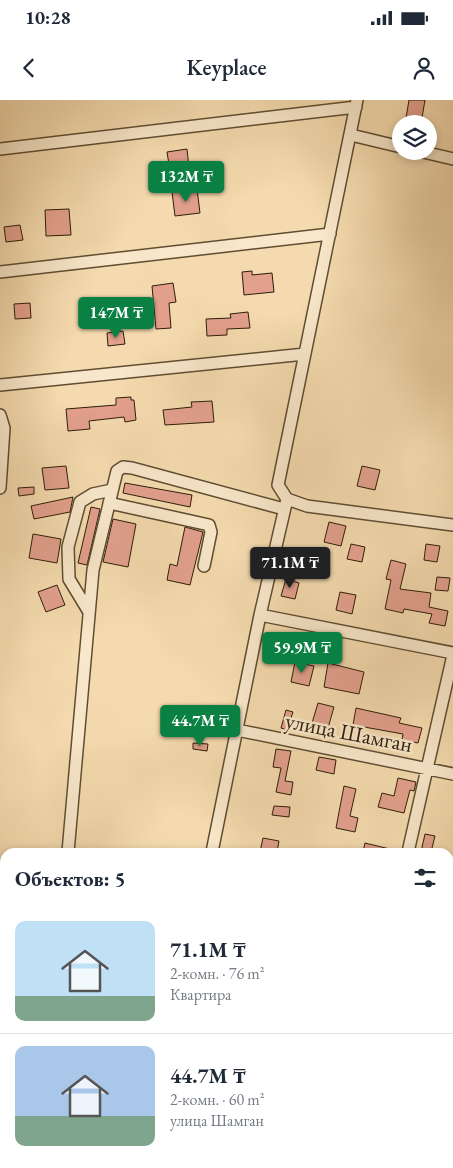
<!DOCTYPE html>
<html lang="ru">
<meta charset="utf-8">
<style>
:root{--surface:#fff;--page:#f2f2f3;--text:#1f2937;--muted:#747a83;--line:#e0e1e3;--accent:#0b8043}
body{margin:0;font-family:"EB Garamond",serif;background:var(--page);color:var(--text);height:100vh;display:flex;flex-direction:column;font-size:19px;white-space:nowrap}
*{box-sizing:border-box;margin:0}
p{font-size:16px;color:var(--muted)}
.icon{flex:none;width:28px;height:28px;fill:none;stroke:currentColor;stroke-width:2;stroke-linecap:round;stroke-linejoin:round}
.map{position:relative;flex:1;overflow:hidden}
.sheet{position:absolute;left:0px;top:748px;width:454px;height:321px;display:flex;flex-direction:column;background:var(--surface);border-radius:15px 15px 0 0;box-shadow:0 2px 8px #0003}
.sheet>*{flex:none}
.tools{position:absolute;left:392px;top:15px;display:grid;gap:10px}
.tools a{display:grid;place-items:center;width:45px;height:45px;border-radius:50%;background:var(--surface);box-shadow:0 2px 8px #0003;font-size:25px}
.price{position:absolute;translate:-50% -42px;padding:0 11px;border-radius:5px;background:var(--accent);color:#fff;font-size:16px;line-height:32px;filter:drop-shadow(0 1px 2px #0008)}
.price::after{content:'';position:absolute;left:50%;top:30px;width:15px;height:11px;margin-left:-8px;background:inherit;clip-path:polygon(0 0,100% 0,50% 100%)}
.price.on{background:#222;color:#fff}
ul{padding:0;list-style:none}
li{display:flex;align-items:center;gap:15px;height:125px;padding:0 15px}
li+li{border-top:1px solid var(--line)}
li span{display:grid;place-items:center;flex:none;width:140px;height:100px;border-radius:10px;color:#555}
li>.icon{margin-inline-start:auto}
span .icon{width:60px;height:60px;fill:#fffc;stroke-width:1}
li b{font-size:21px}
h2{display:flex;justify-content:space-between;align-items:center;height:60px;padding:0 15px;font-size:21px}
.status{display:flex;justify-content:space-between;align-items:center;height:35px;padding:0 25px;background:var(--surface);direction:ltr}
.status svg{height:14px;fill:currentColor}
header{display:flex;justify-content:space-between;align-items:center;height:65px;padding:0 15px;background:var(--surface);font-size:22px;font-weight:600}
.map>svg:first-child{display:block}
</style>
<div class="status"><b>10:28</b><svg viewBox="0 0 49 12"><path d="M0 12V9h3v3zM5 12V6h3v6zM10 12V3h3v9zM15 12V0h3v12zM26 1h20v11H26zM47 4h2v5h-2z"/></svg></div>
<header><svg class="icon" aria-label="back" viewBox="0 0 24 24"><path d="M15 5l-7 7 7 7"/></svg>Keyplace<svg class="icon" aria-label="person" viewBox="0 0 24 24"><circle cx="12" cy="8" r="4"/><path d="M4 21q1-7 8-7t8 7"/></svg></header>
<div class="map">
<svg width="453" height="1068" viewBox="0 0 453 1068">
<rect width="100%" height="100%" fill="#f4daae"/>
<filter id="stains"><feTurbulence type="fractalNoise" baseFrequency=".004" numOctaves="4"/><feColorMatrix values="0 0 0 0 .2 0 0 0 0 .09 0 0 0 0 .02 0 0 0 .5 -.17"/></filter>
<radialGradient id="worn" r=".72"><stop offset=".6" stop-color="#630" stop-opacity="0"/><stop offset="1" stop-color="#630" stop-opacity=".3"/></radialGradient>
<path fill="#bfbe88" stroke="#766e48" d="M449,842H453V1068H372L363,1064H449Z"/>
<path fill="#e3a08d" stroke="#2d1e09" d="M409,0H425L421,24H405Z
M187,49L189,68L170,71L167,52Z
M197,89L200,113L175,116L172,92Z
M69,109L71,135L46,136L45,110Z
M20,125L23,140L6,142L4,127Z
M252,171V175L272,173L274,192L244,195L242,172Z
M173,183L176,202L169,203L171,228L156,229L152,186Z
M30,203L31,218L15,219L14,204Z
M248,212L250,228L227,229V235L207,236L206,219L231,218L230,214Z
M123,231L125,244L108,246L107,233Z
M131,297V300H134L136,320L125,322L124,317L89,321L90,329L68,331L66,309L116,305V298Z
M212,301L214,322L165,325L163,310L192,307L191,302Z
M66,366L69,388L45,390L42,368Z
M362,366L380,370L375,390L357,386Z
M125,383L192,395L190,407L123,393Z
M34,387V394L19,396L18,388Z
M73,397L70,412L34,419L31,406Z
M91,407L100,409L87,465L78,463Z
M113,419L136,424L128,467L103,462Z
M329,422L346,426L341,446L324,442Z
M185,427L203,432L190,485L167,480L170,464L177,466Z
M33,434L61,439L57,463L29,458Z
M351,444L365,447L362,462L347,459Z
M426,444L440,446L437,462L424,460Z
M391,460L406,464L400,489L431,493L429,507L448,511L445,526L429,523L432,514L404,509L403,513L385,509L391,480L386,479Z
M437,477L450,478L448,491L435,490Z
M286,479L299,483L295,499L281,496Z
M57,485L65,505L46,512L38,492Z
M340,492L356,495L352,514L336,510Z
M295,562L314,566L309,586L291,582Z
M328,563L364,572L359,594L324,587Z
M318,603L334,607L328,628L312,623Z
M356,608L401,618L399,623L422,628L418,643L402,640L403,634L353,625Z
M286,610L293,612L287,630L281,628Z
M193,643L208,644L207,651L193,649Z
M276,649L291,651L285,681L293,682L291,695L276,692L281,668L273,667Z
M319,657L336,660L334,674L316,670Z
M398,678L416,682L414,691L410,690L404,713L378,707L382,693L394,696Z
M344,686L356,689L350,716L358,718L355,732L336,728Z
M274,706L290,707L289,717L272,715Z
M425,734L435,736L431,752H421Z
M263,738L279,741L277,752H260Z
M365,743L394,750L393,752H363Z"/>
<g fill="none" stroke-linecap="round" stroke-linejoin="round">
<g stroke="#5f4d32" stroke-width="14">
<path id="minor" d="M351,35L401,47
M0,49L356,7
M419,51L453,59
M0,172L330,134
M0,285L305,254
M0,315L4,328L0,388
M287,399L307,406L453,425
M109,403L209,425L211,432L204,466
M89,512L69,479L68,447L80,402L93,394L112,390
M260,515L453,553
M237,630L453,674
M68,752L93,470L117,371L123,367L132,368L284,409
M212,752L260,515L287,399L278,385L357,0
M408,752L453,555"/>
</g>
<g stroke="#2d1e09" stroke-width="16">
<path id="major" d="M0,821H5
M449,830H453"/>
</g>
<use href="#minor" stroke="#f8e7ca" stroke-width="11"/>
<use href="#major" stroke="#eabd77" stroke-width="14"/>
</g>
<g text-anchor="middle" stroke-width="5" stroke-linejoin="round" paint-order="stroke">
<g font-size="22" fill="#2d1e09" stroke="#f8e7ca">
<text transform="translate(349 632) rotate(11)" y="8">улица Шамган</text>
</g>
</g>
<rect width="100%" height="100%" filter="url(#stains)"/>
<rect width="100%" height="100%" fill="url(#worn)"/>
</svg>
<div class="tools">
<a><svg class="icon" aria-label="layers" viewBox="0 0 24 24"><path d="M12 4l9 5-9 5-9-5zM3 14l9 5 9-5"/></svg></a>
</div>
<b class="price" style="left:186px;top:103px">132M ₸</b>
<b class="price" style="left:116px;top:239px">147M ₸</b>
<b class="price on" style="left:290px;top:489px">71.1M ₸</b>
<b class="price" style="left:302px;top:574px">59.9M ₸</b>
<b class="price" style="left:200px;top:647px">44.7M ₸</b>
<section class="sheet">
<h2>Объектов: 5<svg class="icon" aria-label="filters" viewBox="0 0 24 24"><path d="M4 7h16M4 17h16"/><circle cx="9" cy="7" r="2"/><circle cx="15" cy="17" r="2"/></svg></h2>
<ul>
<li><span style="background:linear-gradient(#bfe0f5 75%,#7fa58c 0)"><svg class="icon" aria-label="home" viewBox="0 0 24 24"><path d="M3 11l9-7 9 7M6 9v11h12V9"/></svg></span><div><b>71.1M ₸</b><p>2-комн. · 76 m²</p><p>Квартира</p></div></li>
<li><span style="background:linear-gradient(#a9c7e8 70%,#7fa58c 0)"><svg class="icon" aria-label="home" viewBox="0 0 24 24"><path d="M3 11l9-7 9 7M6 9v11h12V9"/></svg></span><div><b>44.7M ₸</b><p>2-комн. · 60 m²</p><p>улица Шамган</p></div></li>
</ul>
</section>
</div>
